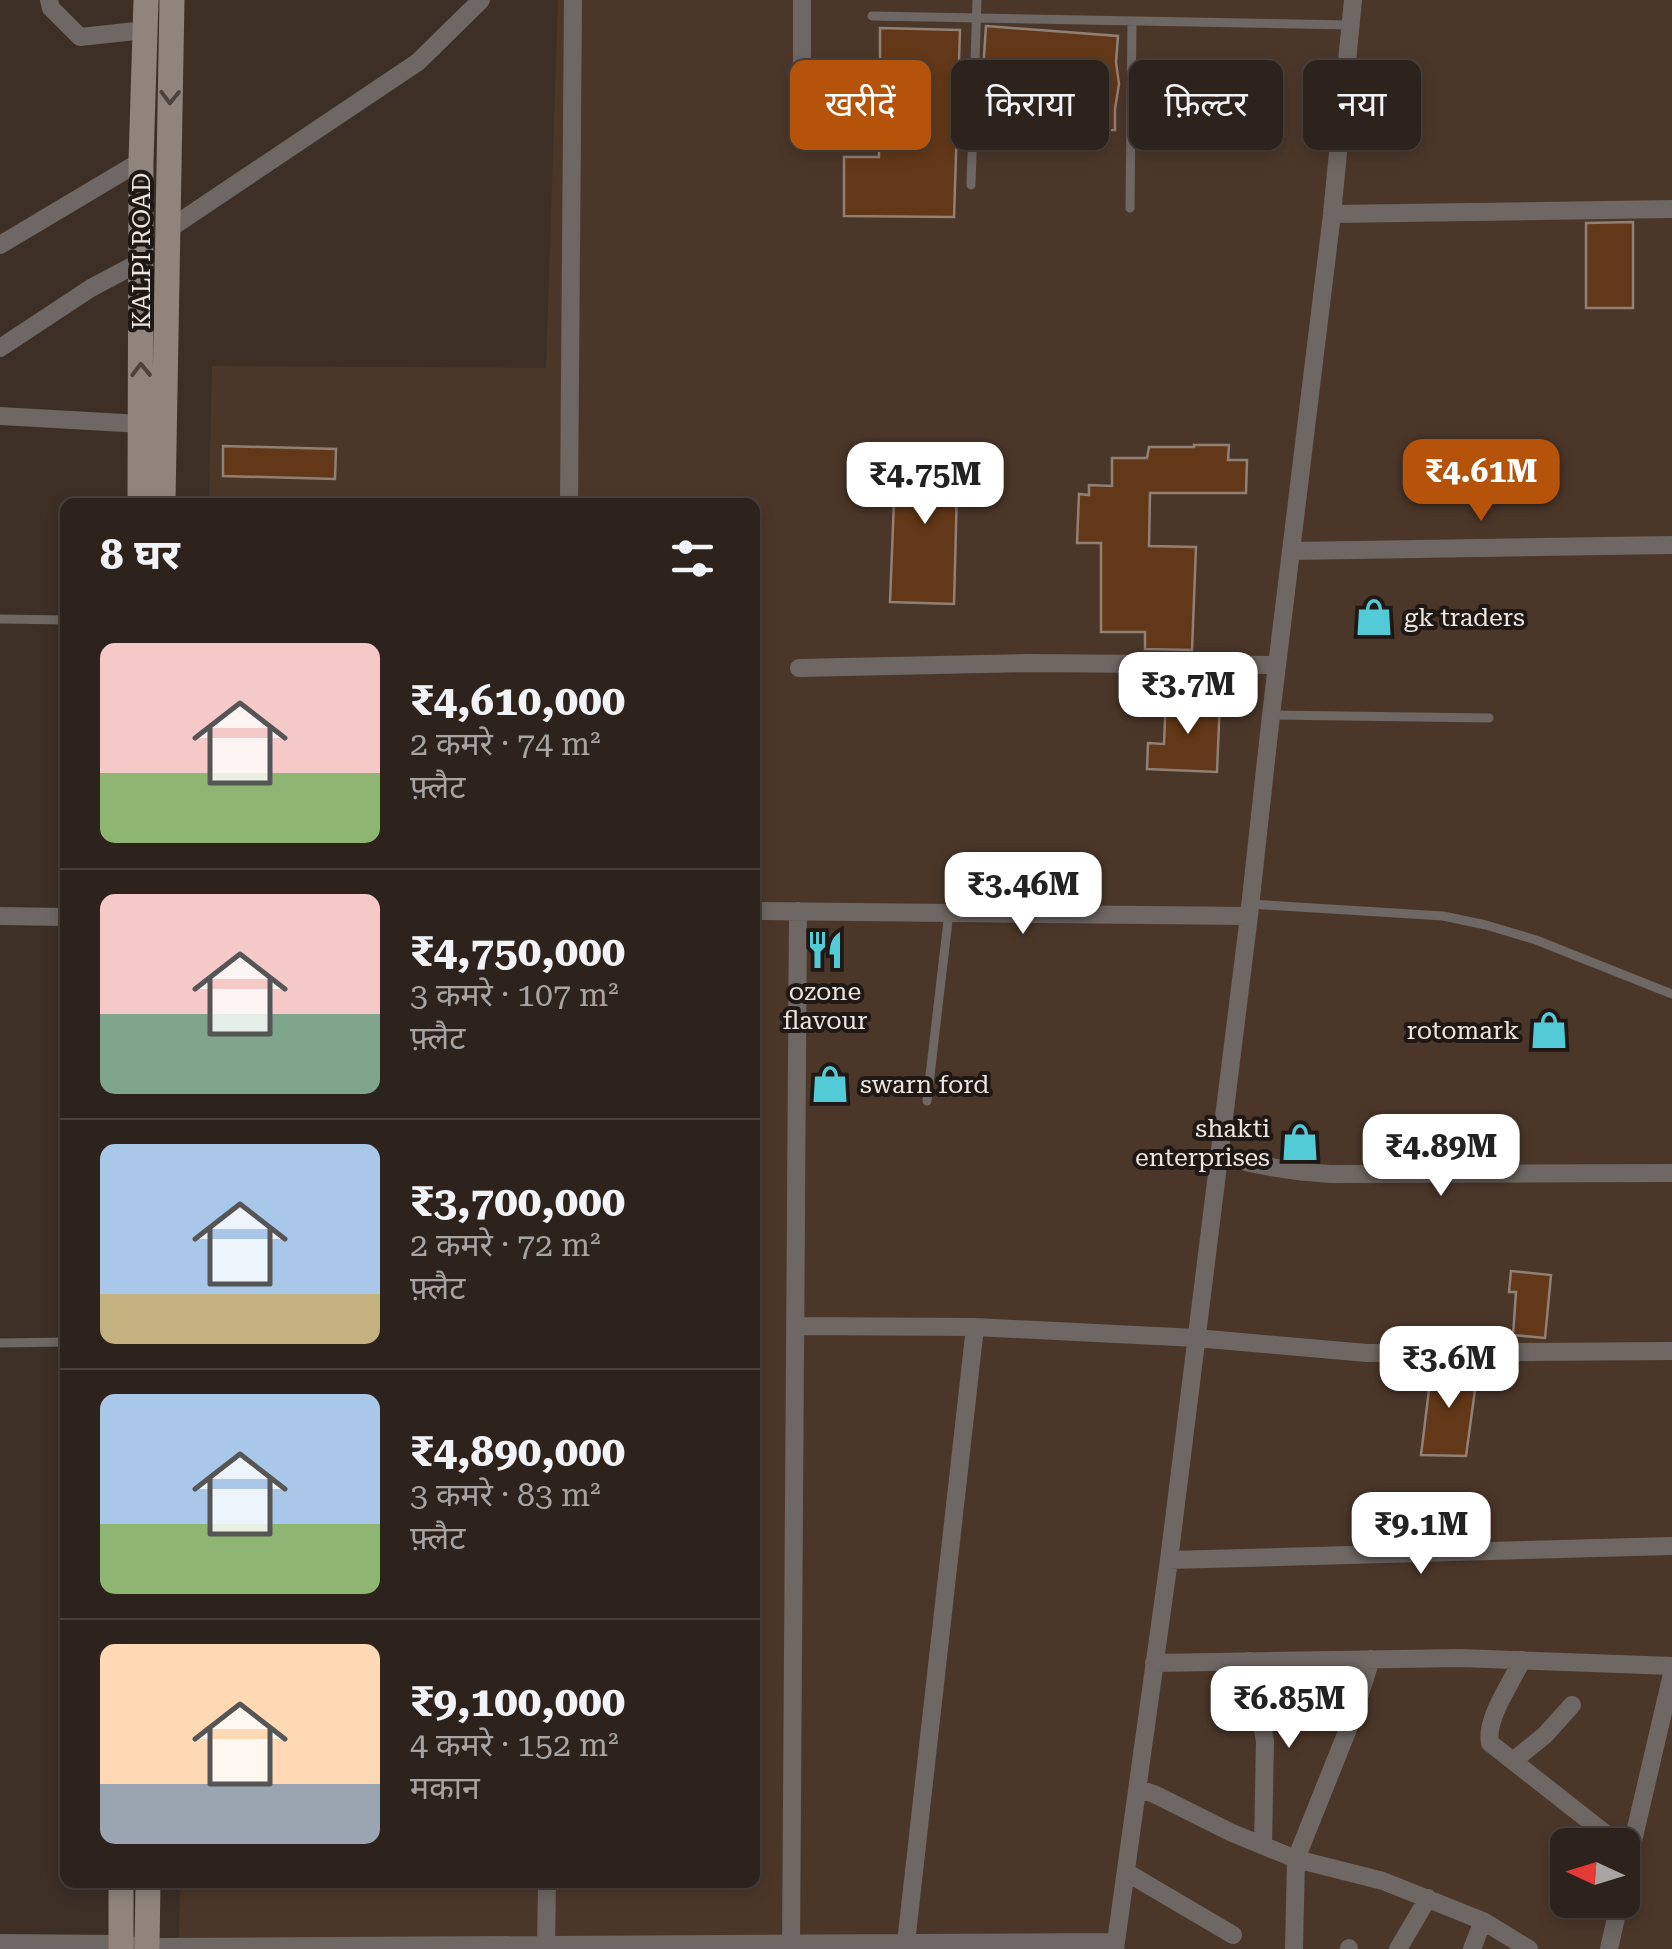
<!DOCTYPE html>
<html lang="hi">
<meta charset="utf-8">
<style>
:root{--surface:#2e231c;--page:#362b25;--text:#f1f3f6;--muted:#a7a4a3;--line:#49403b;--accent:#b45309}
body{margin:0;font-family:"Roboto Serif","Noto Sans Devanagari",serif;background:var(--page);color:var(--text);height:100vh;display:flex;flex-direction:column;font-size:38px;white-space:nowrap}
*{box-sizing:border-box;margin:0}
p{font-size:32px;color:var(--muted)}
.icon{flex:none;width:55px;height:55px;fill:none;stroke:currentColor;stroke-width:2;stroke-linecap:round;stroke-linejoin:round}
.map{position:relative;flex:1;overflow:hidden}
.side{position:absolute;left:60px;top:498px;width:700px;height:1390px;display:flex;flex-direction:column;background:var(--surface);border-radius:15px;box-shadow:0 5px 15px #0003,0 0 0 2px var(--line)}
.side>*{flex:none}
.guide{position:absolute;left:790px;top:60px;width:730px;height:90px;display:flex;gap:20px}
.needle{width:65px;rotate:274deg}
.fabs{position:absolute;left:1550px;top:1828px;display:grid;gap:20px}
.fabs a{display:grid;place-items:center;width:90px;height:90px;border-radius:15px;background:var(--surface);box-shadow:0 5px 15px #0003,0 0 0 2px var(--line);font-size:50px}
.price{position:absolute;translate:-50% -85px;padding:0 22px;border-radius:20px;background:#fff;color:#222;font-size:32px;line-height:65px;filter:drop-shadow(0 2px 5px #0008)}
.price::after{content:'';position:absolute;left:50%;top:60px;width:30px;height:22px;margin-left:-15px;background:inherit;clip-path:polygon(0 0,100% 0,50% 100%)}
.price.on{background:var(--accent);color:#fff}
ul{padding:0;list-style:none}
li{display:flex;align-items:center;gap:30px;height:250px;padding:0 40px}
li+li{border-top:2px solid var(--line)}
li span{display:grid;place-items:center;flex:none;width:280px;height:200px;border-radius:15px;color:#555}
li>.icon{margin-inline-start:auto}
span .icon{width:120px;height:120px;fill:#fffc;stroke-width:1}
li b{font-size:42px}
h2{display:flex;justify-content:space-between;align-items:center;height:120px;padding:0 40px;font-size:42px}
.tag{padding:0 35px;border-radius:15px;background:var(--surface);box-shadow:0 5px 15px #0003,0 0 0 2px var(--line);font-size:35px;line-height:90px}
.tag.on{background:var(--accent);color:#fff}
.map>svg:first-child{display:block}
</style>
<div class="map">
<svg width="1672" height="1949" viewBox="0 0 1672 1949">
<rect width="100%" height="100%" fill="#3d2f26"/>
<path fill="#4b372a" fill-rule="evenodd" d="M558,0H1672V1949H179L180,1883L755,1882V502H209L212,366L546,368ZM1568,1845H1622V1900H1568Z"/>
<path fill="#633818" stroke="#918076" stroke-width="2.5" d="M986,26L1118,36L1116,62L1119,84L1115,109V130L984,131V56Z
M880,28L960,30L954,217L844,216V157H879V101L883,81L880,57Z
M1633,222V308H1586V223Z
M1194,445H1229L1228,460H1247L1246,493H1150L1149,546L1196,547L1192,650L1145,649V632H1101V543H1077L1079,494L1089,495V485L1112,486V458H1147L1149,447H1194Z
M223,446L336,449L335,479L223,476Z
M896,450H958L954,604L890,602Z
M1166,697L1220,699L1217,772L1147,769L1148,743L1164,744Z
M1511,1271L1551,1275L1545,1338L1513,1335L1516,1292H1509Z
M1432,1365L1478,1368L1466,1456L1421,1455Z"/>
<g fill="none" stroke-linecap="round" stroke-linejoin="round">
<path stroke="#6e6763" stroke-width="9" d="M872,16L1351,25
M971,185L977,0
M1130,208L1132,21
M0,619L65,620
M1271,715L1489,718
M1250,904L1443,916L1486,925L1536,940L1672,994
M927,1101L949,912
M0,1343L65,1342"/>
<path stroke="#6e6763" stroke-width="18" d="M49,0L51,8L80,37L145,30
M802,0V75
M1332,214L1672,209
M166,231L418,62L481,0
M0,245L141,161
M0,348L91,288L140,262
M0,416L142,424
M569,502L573,0
M1292,551L1672,545
M799,668L1028,663L1277,665
M755,911L1249,916
M0,916L65,917
M1219,1155C1257,1166 1292,1172 1331,1174L1672,1173
M795,1326L975,1327L1196,1338L1367,1353L1672,1351
M1169,1560L1672,1546
M1522,1660C1512,1682 1485,1719 1490,1743L1620,1845
M1249,1661L1265,1741L1263,1846
M1154,1663L1461,1658L1672,1666
M1513,1761L1545,1735L1572,1705
M1138,1789L1154,1794L1230,1832L1296,1859L1383,1881L1483,1921L1529,1949
M1126,1872L1233,1935
M1622,1888L1672,1674
M0,1943L120,1944L147,1947L1115,1942
M906,1943L975,1327
M546,1949L547,1882
M791,1949L798,911
M1115,1949L1169,1560L1249,916L1271,715L1332,214L1353,0
M1294,1949L1296,1859L1352,1719L1371,1659
M1349,1949V1948
M1398,1949L1428,1898
M1472,1949L1483,1921
M1609,1949L1620,1900"/>
<path stroke="#90847d" stroke-width="25" d="M140,502L141,161L146,0
M163,502L172,0
M121,1949V1882
M147,1949L148,1882"/>
</g>
<defs><path id="oneway-chevron" d="M-2-3.5L2.5 0L-2 3.5" fill="none" stroke-width="1.6" stroke-linecap="round" stroke-linejoin="round" transform="scale(2.5)"/></defs>
<g stroke="#4c433e">
<use href="#oneway-chevron" transform="translate(170 97) rotate(91)"/>
<use href="#oneway-chevron" transform="translate(141 370) rotate(-91)"/>
</g>
<defs>
<g id="shop-bare" transform="scale(3)"><path d="M-5-2.5h2.3a2.7 3.5 0 0 1 5.4 0H5L5.5 6h-11ZM-1.5-2.5h3a1.5 2.3 0 0 0-3 0Z" fill="#52cbd7" stroke="#1f1814" stroke-width="2.5" paint-order="stroke"/></g>
<g id="restaurant-bare" transform="scale(3)"><path d="M-5-6h1v4h1v-4h1v4h1v-4h1v5L-1.5 .5V6h-2V.5L-5-1ZM5-6V6H3V1.5H1.5Q1.5-4 5-6Z" fill="#52cbd7" stroke="#1f1814" stroke-width="2.5" paint-order="stroke"/></g>
</defs>
<g fill-rule="evenodd">
<use href="#shop-bare" x="1374" y="617"/>
<use href="#restaurant-bare" x="825" y="950"/>
<use href="#shop-bare" x="1549" y="1030"/>
<use href="#shop-bare" x="830" y="1084"/>
<use href="#shop-bare" x="1300" y="1142"/>
</g>
<g text-anchor="middle" stroke-width="8" stroke-linejoin="round" paint-order="stroke">
<g font-size="25" fill="#eee5df" stroke="#1f1814">
<text transform="translate(141 251) rotate(-90)" y="9">KALPI ROAD</text>
</g>
<g font-size="25" fill="#eee5df" stroke="#1f1814" text-anchor="start">
<text x="1404" y="626">gk traders</text>
<text x="825" y="1000" text-anchor="middle">ozone<tspan x="825" dy="29">flavour</tspan></text>
<text x="1519" y="1039" text-anchor="end">rotomark</text>
<text x="860" y="1093">swarn ford</text>
<text x="1270" y="1137" text-anchor="end">shakti<tspan x="1270" dy="29">enterprises</tspan></text>
</g>
</g>
</svg>
<div class="fabs">
<a><svg class="needle" viewBox="-14 -14 28 28"><path d="M0-13l5 13h-10z" fill="#e53935"/><path d="M0 13l5-13h-10z" fill="#a7a4a3"/></svg></a>
</div>
<b class="price on" style="left:1481px;top:524px">₹4.61M</b>
<b class="price" style="left:925px;top:527px">₹4.75M</b>
<b class="price" style="left:1188px;top:737px">₹3.7M</b>
<b class="price" style="left:1023px;top:937px">₹3.46M</b>
<b class="price" style="left:1441px;top:1199px">₹4.89M</b>
<b class="price" style="left:1449px;top:1411px">₹3.6M</b>
<b class="price" style="left:1421px;top:1577px">₹9.1M</b>
<b class="price" style="left:1289px;top:1751px">₹6.85M</b>
<div class="guide">
<a class="tag on">खरीदें</a>
<a class="tag">किराया</a>
<a class="tag">फ़िल्टर</a>
<a class="tag">नया</a>
</div>
<section class="side">
<h2>8 घर<svg class="icon" aria-label="filters" viewBox="0 0 24 24"><path d="M4 7h16M4 17h16"/><circle cx="9" cy="7" r="2"/><circle cx="15" cy="17" r="2"/></svg></h2>
<ul>
<li><span style="background:linear-gradient(#f6c9c9 65%,#8fb573 0)"><svg class="icon" aria-label="home" viewBox="0 0 24 24"><path d="M3 11l9-7 9 7M6 9v11h12V9"/></svg></span><div><b>₹4,610,000</b><p>2 कमरे · 74 m²</p><p>फ़्लैट</p></div></li>
<li><span style="background:linear-gradient(#f6c9c9 60%,#7fa58c 0)"><svg class="icon" aria-label="home" viewBox="0 0 24 24"><path d="M3 11l9-7 9 7M6 9v11h12V9"/></svg></span><div><b>₹4,750,000</b><p>3 कमरे · 107 m²</p><p>फ़्लैट</p></div></li>
<li><span style="background:linear-gradient(#a9c7e8 75%,#c2b280 0)"><svg class="icon" aria-label="home" viewBox="0 0 24 24"><path d="M3 11l9-7 9 7M6 9v11h12V9"/></svg></span><div><b>₹3,700,000</b><p>2 कमरे · 72 m²</p><p>फ़्लैट</p></div></li>
<li><span style="background:linear-gradient(#a9c7e8 65%,#8fb573 0)"><svg class="icon" aria-label="home" viewBox="0 0 24 24"><path d="M3 11l9-7 9 7M6 9v11h12V9"/></svg></span><div><b>₹4,890,000</b><p>3 कमरे · 83 m²</p><p>फ़्लैट</p></div></li>
<li><span style="background:linear-gradient(#ffd9b3 70%,#9aa5b1 0)"><svg class="icon" aria-label="home" viewBox="0 0 24 24"><path d="M3 11l9-7 9 7M6 9v11h12V9"/></svg></span><div><b>₹9,100,000</b><p>4 कमरे · 152 m²</p><p>मकान</p></div></li>
</ul>
</section>
</div>
